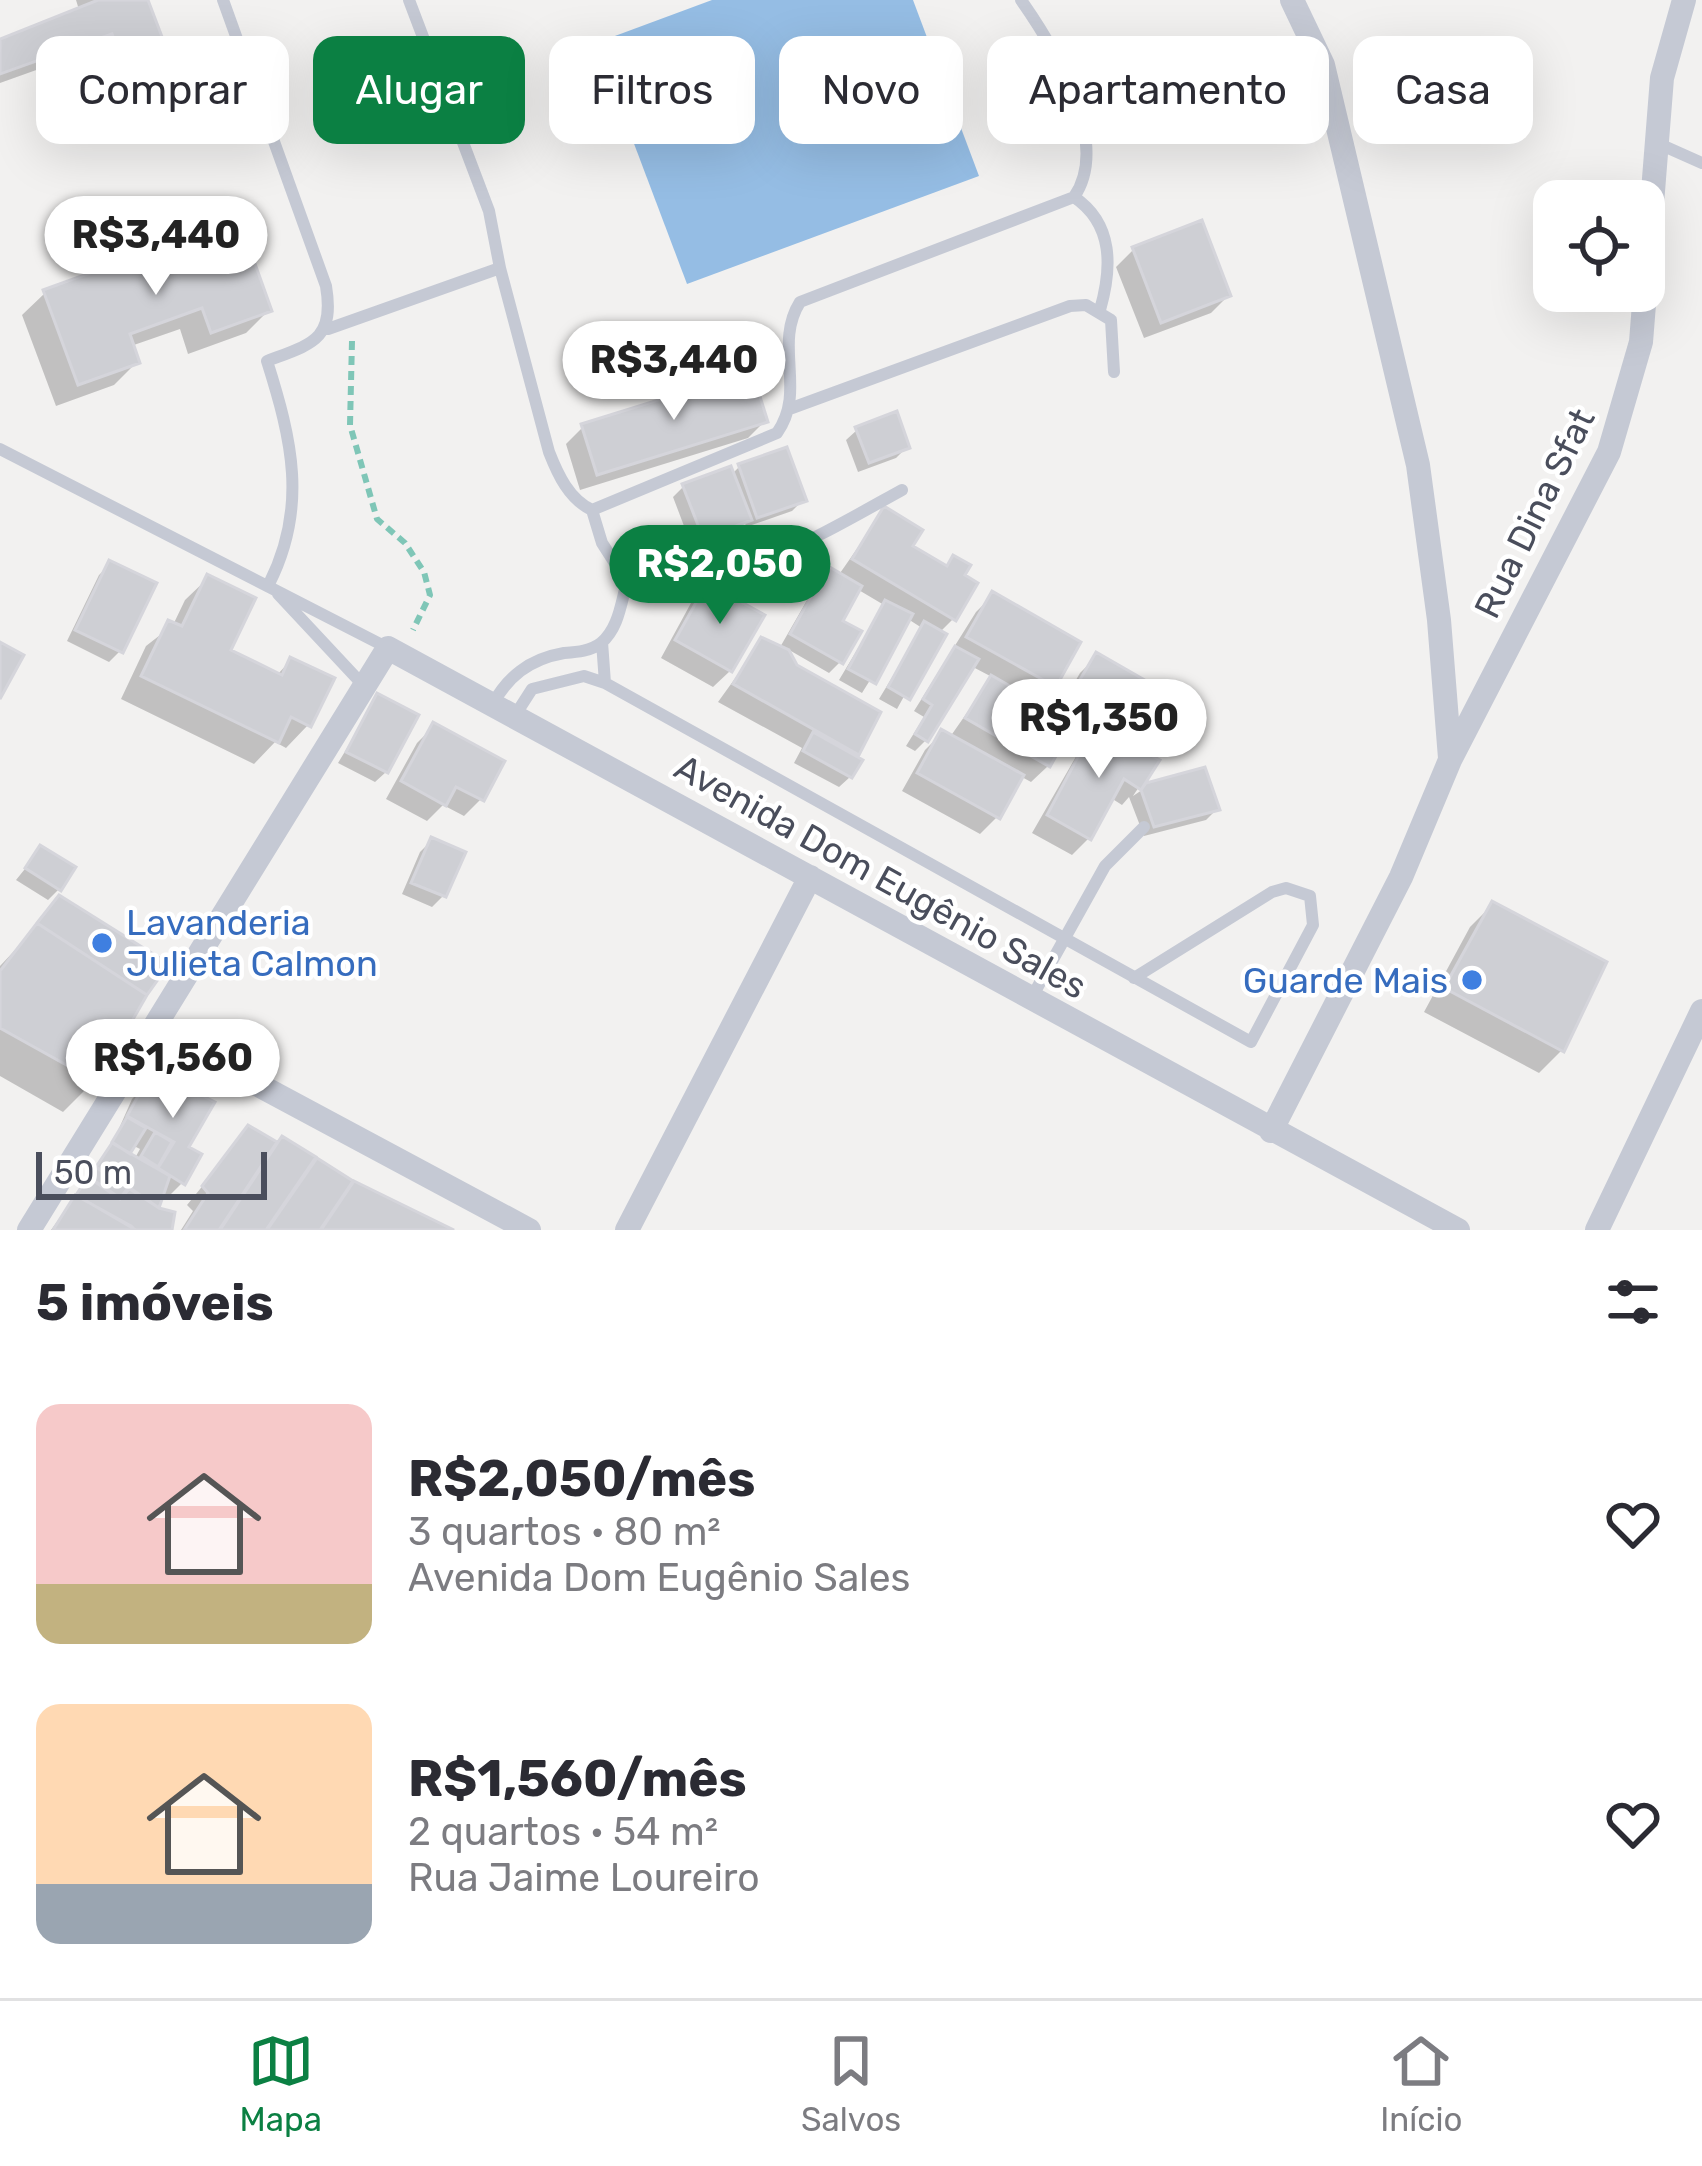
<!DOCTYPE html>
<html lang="pt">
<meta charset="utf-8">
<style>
:root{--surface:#fff;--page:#f7f7f7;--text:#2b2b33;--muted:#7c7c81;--line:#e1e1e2;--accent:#0b8043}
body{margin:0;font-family:Rubik,sans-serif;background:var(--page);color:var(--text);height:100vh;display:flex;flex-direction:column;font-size:45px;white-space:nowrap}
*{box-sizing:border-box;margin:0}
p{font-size:39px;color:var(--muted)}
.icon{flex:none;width:66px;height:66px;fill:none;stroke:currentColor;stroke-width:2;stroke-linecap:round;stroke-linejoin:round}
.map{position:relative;height:1230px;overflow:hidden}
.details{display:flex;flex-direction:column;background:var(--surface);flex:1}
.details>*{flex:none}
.top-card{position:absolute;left:36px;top:36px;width:1632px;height:108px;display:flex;gap:24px}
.controls{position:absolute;left:1533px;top:180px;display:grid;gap:24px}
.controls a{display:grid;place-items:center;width:132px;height:132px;border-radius:24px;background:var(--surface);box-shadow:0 12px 48px #0002;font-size:60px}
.scale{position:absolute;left:36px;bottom:30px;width:231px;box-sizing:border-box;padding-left:12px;border:6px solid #4a4e5c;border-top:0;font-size:33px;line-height:42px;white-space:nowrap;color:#4a4e5c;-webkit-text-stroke:9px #fff;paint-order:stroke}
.price{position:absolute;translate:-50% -102px;padding:0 27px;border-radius:42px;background:#fff;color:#222;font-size:39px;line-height:78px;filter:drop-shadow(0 3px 6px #0008)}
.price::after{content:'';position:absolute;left:50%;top:72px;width:36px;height:27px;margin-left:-18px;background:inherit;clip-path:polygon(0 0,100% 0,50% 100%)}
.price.active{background:var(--accent);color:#fff}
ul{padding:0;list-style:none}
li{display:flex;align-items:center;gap:36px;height:300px;padding:0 36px}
li span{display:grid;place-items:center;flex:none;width:336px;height:240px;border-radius:24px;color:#555}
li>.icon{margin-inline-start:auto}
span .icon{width:144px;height:144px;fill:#fffc;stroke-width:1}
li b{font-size:51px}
h2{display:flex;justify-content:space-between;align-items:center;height:144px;padding:0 36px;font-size:51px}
.chip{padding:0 42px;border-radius:24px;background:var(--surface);box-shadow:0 12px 48px #0002;font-size:42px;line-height:108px}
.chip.active{background:var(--accent);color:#fff}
.dock{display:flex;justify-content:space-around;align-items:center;height:168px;border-top:3px solid var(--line);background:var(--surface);font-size:33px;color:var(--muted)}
.dock a{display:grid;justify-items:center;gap:6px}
.dock .active{color:var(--accent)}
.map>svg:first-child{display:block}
</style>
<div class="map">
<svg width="1702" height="1230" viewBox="0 0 1702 1230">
<rect width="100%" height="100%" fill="#f2f1f0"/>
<path fill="#95bde4" d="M712,0H913L979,176L687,284L596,43Z"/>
<path fill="#0003" fill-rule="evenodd" d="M76,0H95L102,18L101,0H145L160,41L143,58L104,73L95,49L0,83V42L80,13Z
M1133,250L1228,296L1211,313L1144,338L1116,267Z
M45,293L269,310L246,333L188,354L180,329L131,346L137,362L114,385L56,406L22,315Z
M765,421L748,438L580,490L566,444L583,427Z
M857,430L907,447L896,458L858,472L846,440Z
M740,466L803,500L792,511L746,527L745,523L692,547L673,497L684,486L731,475Z
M884,510L909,547L944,569L954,559L953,619L939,633L897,709L879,699L922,628L908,619L862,693L839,680L884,605L857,589L839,622L840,662L829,673L784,647L857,753L850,777L839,787L794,763L802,748L718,702L762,641L779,649L818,581L829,570L838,576Z
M110,564L120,651L109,662L67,641L99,575Z
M208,578L227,652L276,676L291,660L308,725L286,748L275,742L254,764L121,699L146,646L173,625L185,600Z
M708,586L730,671L713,687L661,658L691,603Z
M993,595L1054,686L1035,704L1055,716L1080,673L1097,656L1155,745L1145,755L1156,761L1133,796L1148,786L1217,809L1206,820L1144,836L1129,797L1122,805L1111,798L1089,838L1072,855L1032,833L1089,734L1070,724L1048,766L1031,782L1020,776L997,817L980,834L902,791L925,750L942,733L950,737L992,677L971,666L926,740L915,751L906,746L924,717L914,711L976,612Z
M378,697L386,772L375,782L338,763Z
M434,726L481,799L464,816L443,805L427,821L386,799L417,743Z
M431,841L443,896L432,907L402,894L420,852Z
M41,849L59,889L48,900L16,880Z
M1493,904L1561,1051L1539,1073L1424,1012L1470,927Z
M32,932L95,1080L63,1112L0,1076V966Z
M150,1081L185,1148L182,1183L165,1200L160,1196L155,1210L169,1230H51L110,1149L132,1099ZM132,1145L140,1149L135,1158L127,1153Z
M249,1129L277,1145L303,1176L317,1162L341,1198L355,1185L447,1230H181L193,1211L187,1205Z"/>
<path fill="#cecfd4" stroke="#d5d5db" stroke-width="3" d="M98,0H148L164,42L121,58L112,34L0,74V39Z
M239,219L272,311L211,333L202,308L130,334L140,363L78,385L43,290Z
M1202,220L1231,296L1161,323L1132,247Z
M752,371L768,422L597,475L581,424Z
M897,411L910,448L869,463L855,427Z
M787,447L807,501L757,518L738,464Z
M731,466L752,520L703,538L682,484Z
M884,506L923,530L913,546L947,566L953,555L971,565L965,575L978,583L956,621L852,559Z
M109,560L157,583L123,653L75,630Z
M828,566L862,586L843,621L862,631L843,664L790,634Z
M207,574L256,598L231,650L282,675L290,657L335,678L311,727L291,717L279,743L141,676L168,620L182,626Z
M707,583L765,615L732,672L675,640Z
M992,591L1081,642L1056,687L966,637Z
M885,600L913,614L876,684L848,669Z
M924,621L947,634L910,700L888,687Z
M761,637L789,650L797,665L881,712L859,755L733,684Z
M0,642L24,655L0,699Z
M955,646L979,659L928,742L915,734L932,705L923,699Z
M1096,652L1183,702L1158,747L1070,697Z
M991,675L1074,723L1050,767L965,718Z
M377,693L419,715L388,773L346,752Z
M433,722L505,761L484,801L456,787L446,806L401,781Z
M1095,725L1160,760L1141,790L1124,779L1091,840L1047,815Z
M941,729L1024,775L1000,819L917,773Z
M813,732L863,760L852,778L803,751Z
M1205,767L1220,810L1154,827L1141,790L1146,783Z
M431,837L466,852L446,897L411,883Z
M40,845L76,867L61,891L25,868Z
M59,895L169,964L147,995L37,923Z
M1492,901L1607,962L1564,1052L1444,988Z
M37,923L147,995L97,1082L0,1028V971Z
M160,1074L215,1102L189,1147L202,1154L185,1185L158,1168L174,1142L127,1116L148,1078Z
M127,1117L146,1128L130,1154L112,1142Z
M248,1125L277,1142L219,1230H184L208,1193L202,1186Z
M155,1132L172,1142L158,1167L141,1156Z
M282,1136L316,1157L266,1230H220Z
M112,1143L170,1176L159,1208L96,1167Z
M317,1158L353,1181L320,1230H267Z
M95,1167L129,1187L120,1198L89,1177Z
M88,1177L120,1199L130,1188L159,1208L175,1212L172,1230H136L76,1195Z
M354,1181L454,1230H321Z
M75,1195L131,1226L135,1230H53Z"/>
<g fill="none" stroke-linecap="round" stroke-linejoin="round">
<path stroke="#7fc6b7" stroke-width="6" stroke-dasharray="9 6" stroke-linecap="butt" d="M352,341L350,425L377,519L405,543L424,572L430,595L413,630"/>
<path stroke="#c5c9d4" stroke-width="12" d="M223,0L326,286C335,340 312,344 267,361C292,440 308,507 269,584
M1657,143L1702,163
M1074,197C1114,224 1112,268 1100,310
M500,268L549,452C558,475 569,499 592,510
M328,329L500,268L489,211L409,0
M792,408L1070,306L1086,305L1111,320L1114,372
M0,449L388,648
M627,582C728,592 817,537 902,490
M278,594L363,685
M602,642L605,683
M491,707C507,677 529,659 564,653C577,652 591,651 601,643C619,628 621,602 627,582L602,543L592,510L777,433C807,391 773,345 800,302L1074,197C1112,142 1054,47 1021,0
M514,717L532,689L584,676L605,683L1251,1042L1313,925L1310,896L1286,888L1272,892L1134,978
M1032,997L1105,866L1144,827"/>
<path stroke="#c5c9d4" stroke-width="24" d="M1292,0L1323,65L1418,465L1439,620L1450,758
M156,1030L529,1230
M1271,1131L1401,877L1450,760L1609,452L1641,342L1662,78L1684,0
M29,1230L388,648L1458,1230
M627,1230L810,877
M1597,1230L1702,1011"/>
</g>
<g fill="#3f7fe0" stroke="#fff" stroke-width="4.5">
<circle cx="102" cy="943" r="12"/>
<circle cx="1472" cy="980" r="12"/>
</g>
<g text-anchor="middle" stroke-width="9" stroke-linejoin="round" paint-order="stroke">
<g font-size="36" fill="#4a4e5c" stroke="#fff">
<text transform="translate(1534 513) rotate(-64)" y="13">Rua Dina Sfat</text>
<text transform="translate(881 876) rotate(29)" y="13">Avenida Dom Eugênio Sales</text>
</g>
<g font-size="36" fill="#366cbe" stroke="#fff" text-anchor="start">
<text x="126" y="935">Lavanderia<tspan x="126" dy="41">Julieta Calmon</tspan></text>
<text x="1448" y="993" text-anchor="end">Guarde Mais</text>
</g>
</g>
</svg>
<div class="controls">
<a><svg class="icon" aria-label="locate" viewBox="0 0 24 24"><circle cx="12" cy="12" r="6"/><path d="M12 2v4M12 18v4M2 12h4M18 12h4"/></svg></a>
</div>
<div class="scale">50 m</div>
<b class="price" style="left:156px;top:298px">R$3,440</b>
<b class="price" style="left:674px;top:423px">R$3,440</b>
<b class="price active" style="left:720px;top:627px">R$2,050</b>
<b class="price" style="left:1099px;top:781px">R$1,350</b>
<b class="price" style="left:173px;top:1121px">R$1,560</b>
<div class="top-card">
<a class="chip">Comprar</a>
<a class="chip active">Alugar</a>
<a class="chip">Filtros</a>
<a class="chip">Novo</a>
<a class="chip">Apartamento</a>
<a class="chip">Casa</a>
</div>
</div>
<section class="details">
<h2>5 imóveis<svg class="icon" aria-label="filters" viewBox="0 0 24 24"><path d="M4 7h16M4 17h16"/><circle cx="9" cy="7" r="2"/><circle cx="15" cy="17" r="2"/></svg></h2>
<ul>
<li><span style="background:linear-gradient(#f6c9c9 75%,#c2b280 0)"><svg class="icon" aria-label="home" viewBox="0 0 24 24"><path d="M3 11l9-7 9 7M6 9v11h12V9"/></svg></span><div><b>R$2,050/mês</b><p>3 quartos · 80 m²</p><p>Avenida Dom Eugênio Sales</p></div><svg class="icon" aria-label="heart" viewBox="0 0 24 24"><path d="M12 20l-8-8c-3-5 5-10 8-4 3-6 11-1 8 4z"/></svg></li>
<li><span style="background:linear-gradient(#ffd9b3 75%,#9aa5b1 0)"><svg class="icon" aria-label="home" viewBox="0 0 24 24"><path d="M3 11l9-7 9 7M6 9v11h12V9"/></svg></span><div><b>R$1,560/mês</b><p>2 quartos · 54 m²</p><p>Rua Jaime Loureiro</p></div><svg class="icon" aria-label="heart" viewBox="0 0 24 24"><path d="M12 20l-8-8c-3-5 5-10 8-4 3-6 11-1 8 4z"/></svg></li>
</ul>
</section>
<nav class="dock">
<a class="active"><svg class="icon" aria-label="map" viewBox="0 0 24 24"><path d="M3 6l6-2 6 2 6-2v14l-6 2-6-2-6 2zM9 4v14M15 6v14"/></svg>Mapa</a>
<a><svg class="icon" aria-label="saved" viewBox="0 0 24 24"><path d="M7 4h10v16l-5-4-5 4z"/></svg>Salvos</a>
<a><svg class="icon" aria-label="home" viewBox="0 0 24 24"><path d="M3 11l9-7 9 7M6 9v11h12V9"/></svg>Início</a>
</nav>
